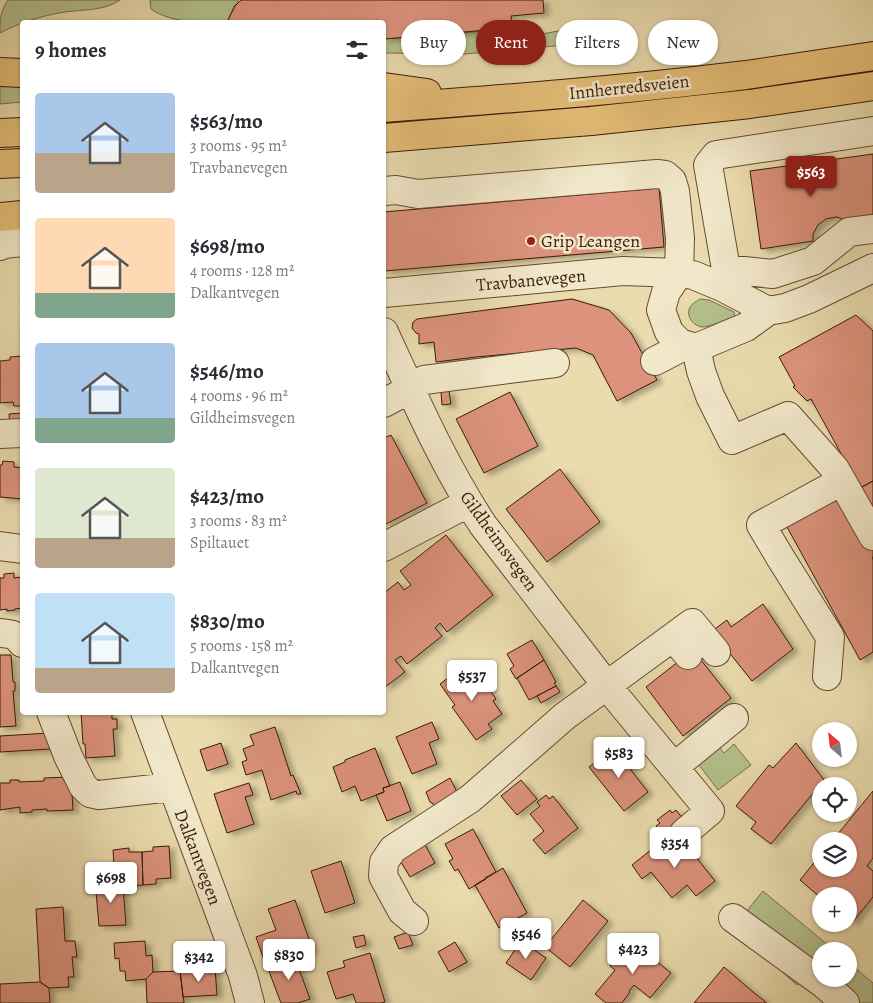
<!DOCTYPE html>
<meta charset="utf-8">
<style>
:root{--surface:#fff;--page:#f2f2f3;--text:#2b2b33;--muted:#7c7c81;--accent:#8f2418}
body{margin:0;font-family:Alegreya,serif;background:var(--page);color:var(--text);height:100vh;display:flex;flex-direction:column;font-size:19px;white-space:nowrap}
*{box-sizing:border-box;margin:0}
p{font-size:16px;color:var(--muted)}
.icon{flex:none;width:28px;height:28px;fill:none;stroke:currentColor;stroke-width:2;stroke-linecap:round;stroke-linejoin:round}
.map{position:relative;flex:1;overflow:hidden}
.panel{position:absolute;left:20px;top:20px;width:366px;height:695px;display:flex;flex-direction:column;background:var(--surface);border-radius:5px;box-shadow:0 1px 4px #0004}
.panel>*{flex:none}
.guide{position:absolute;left:401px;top:20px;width:396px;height:45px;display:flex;gap:10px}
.needle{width:32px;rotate:332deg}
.controls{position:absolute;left:812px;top:722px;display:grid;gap:10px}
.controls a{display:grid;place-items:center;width:45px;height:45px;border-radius:50%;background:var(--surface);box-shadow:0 1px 4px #0004;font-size:25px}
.price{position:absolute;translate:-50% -42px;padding:0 11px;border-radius:5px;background:#fff;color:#222;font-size:16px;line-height:32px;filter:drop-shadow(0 1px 2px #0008)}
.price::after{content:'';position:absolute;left:50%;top:30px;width:15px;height:11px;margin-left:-8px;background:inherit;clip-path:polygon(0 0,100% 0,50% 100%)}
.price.active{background:var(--accent);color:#fff}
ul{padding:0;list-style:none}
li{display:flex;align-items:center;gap:15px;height:125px;padding:0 15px}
li span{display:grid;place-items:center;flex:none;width:140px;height:100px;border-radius:5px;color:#555}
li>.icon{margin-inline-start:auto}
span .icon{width:60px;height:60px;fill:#fffc;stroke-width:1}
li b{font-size:21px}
h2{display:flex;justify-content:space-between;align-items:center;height:60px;padding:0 15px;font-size:21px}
.pill{padding:0 18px;border-radius:22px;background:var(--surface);box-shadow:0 1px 4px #0004;font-size:18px;line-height:45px}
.pill.active{background:var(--accent);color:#fff}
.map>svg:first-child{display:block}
</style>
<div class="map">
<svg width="873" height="1003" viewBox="0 0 873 1003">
<defs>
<filter id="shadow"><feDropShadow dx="5.5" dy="3" stdDeviation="2.5" flood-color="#0004"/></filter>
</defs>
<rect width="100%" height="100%" fill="#eadcae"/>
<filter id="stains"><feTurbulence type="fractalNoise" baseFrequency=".004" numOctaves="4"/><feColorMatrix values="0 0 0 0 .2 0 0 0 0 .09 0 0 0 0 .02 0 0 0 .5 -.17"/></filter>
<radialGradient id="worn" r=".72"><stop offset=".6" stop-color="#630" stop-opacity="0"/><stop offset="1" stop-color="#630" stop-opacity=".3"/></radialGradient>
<path fill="#b4c18c" stroke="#776e4a" d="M8,0H120C103,12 79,9 59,13C38,17 19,23 0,33C0,19 0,12 8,0Z
M150,0H239L234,6L228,20L236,22C210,22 173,25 151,9Z
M596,24L598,42L465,54L384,53V39L486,31L487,41L542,34Z
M22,83V102L0,104V85Z
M700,299L709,300L734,312L735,316C727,319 710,327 702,327C694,326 687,318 689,310C690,305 695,302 700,299Z
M716,743L724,753L734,744L751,765L718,790L696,761Z
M763,891L835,951H821V979H849V963L873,983V1003H837L805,976L797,985L733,928Z"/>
<path fill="#dc927b" stroke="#3a1a07" filter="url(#shadow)" d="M241,0H543L544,13L511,16L512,28L495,29L496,40L487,41V30L384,39V22H237L228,20L235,6Z
M873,154V221H847L837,217L831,218L826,219L818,225L813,234V241L761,249L750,171Z
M659,188L664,247L384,271V212Z
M572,299L609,310L631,333L657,380L617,401L593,355L576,348L476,357L436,362L434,342L419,344V334L416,333L412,328L413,322L417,319Z
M856,315L873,331V481L860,488L811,399L807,401L793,387L795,386L779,357Z
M22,356V406H14L13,402L0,403V361L10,360V357Z
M449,391L451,404L442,405L441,392Z
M510,392L538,446L484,473L456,419Z
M22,413V427L10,428L9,414Z
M391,435L427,503L384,525V438Z
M3,461L14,462V467L22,468V499L0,497V465H2Z
M560,469L600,522L547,562L506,509Z
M873,481V511L860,488Z
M839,498L873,550V557H872L873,560V652L860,660L787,527Z
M446,535L493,595L447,632L440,623L435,628L442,636L407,664L401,656L395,660L405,672L384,688V593L398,582L404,590L411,585L400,571Z
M14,573V578L22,577V608L15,609V610L7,611V609L0,610V578H4V574Z
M763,604L793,649L752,681L712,631L727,620L731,627Z
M532,640L544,660L516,679L510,669L514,666L507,654Z
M693,650L731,698L683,736L646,687Z
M0,655H11L13,682H15V691H13L16,726L0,727Z
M544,660L556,682L554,683L556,686L529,700L517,678Z
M465,665L481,686H482L483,687L486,685L496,699L493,701L502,714L488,724L492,729L476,740L452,707L455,705L440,684Z
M556,686L560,692L541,703L537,696Z
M81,712H112V719H117V729H113L115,756L86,758L85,744H83Z
M432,722L439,739L429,743L437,764L412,774L396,737Z
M275,727L291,776L293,775L301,794H297L296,791L271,800L262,770L246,775L242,762L247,760L243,749L254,745L250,735Z
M49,733L50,749L0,752V736Z
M221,743L228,764L207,771L200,750Z
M796,743L824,780L771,844L751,829L756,822L736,806L769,765L773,768Z
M375,748L390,786L383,788L384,792L361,801L355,786L342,792L333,767L345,762V760Z
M614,748L648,792L624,811L589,767Z
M71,777L73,810L47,811V809L32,810V812L20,813V807L0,810V783H10V780H19V782L44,781V778Z
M450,778L460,798L440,808L430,802L426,792Z
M521,780L537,799L517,815L501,796Z
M400,782L411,811L387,821L376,795L384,792L383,788Z
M249,783L253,795L245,797L254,824L227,833L214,794Z
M873,791V858L867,866L873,871V897L852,923L849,920V896H821V898L800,880L821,854V869H849V841H832Z
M546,795L549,799L553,796L578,828L545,854L533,840L544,831L530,814L540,806L537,802Z
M670,810L672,813L676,810L687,824L667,840L656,826L660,823L657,820Z
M473,829L496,872L485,878L486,879L469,889L458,869L455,871L449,861L453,859L445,844Z
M422,839L435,863L410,877L396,854Z
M662,841L670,852L684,842L715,881L696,896L687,885L672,898L651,872L642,879L632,865Z
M169,846L171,878L156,879V884L143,885L142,852L153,851V847Z
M129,848V852H142L143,885L123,887L115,881L113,850Z
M341,861L355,903L325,913L311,871Z
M503,868L527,913L499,928L475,885Z
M115,881L123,887L126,925L99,926L96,892H98L97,882Z
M295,900L313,950L266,966L256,937L276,930L268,909Z
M583,900L608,921L570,967L545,947Z
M63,907L65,941H75L77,957H72L74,977H68L69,987L49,988L40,982L36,909Z
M408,932L413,945L399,949L394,937Z
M364,935L366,945L356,948L353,937Z
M145,941L146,956L152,955L153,972L146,979L126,981L125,971H120L119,958L115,959L114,943Z
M521,941L546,958L531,980L506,963Z
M631,941L648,955L650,953L656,958L655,960L671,973L650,998L634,985L629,991L630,992L622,1003H606L595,994L615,970L610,966Z
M455,942L467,962L449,972L438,952Z
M370,953L385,1002L381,1003H356L353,994L336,999L327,972L345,967L343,961Z
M296,956L300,966L294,967L295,971L299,969L310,999L298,1003H281L267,966Z
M724,967L753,992L767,1003H694Z
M215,968L217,995L183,997L180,971Z
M180,971L184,1003H147L146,979L153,972Z
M40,982L49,988L50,1003H0V984Z"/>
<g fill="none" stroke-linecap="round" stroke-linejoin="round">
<g stroke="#664a31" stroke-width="30">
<path id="minor" d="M384,191L396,190L418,194L657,174L665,175L672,181L675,191L680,238L679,273L666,292L661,310L669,332L680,343L696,348L746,327L768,311
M0,246L4,244L22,242
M726,269L773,274L813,261L849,232L873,229
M722,287L726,269L708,165L716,155L873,131
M384,293L623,271L679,273L693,275L722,287L768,311L785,308L809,299L873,268
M384,332C414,397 443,464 483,525L607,686L710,811L684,833
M696,348L701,371L710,396L732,440L788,416L835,469L873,536
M655,361L686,345
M424,380L555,363
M384,403L410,389
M0,434L22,433
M0,546L22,549
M384,547L468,503
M0,633C11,634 15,634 22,643
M673,637L692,623L716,652
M827,676L830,637L780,557L761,525L842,481
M51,712L68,756L83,786L90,793L99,795L172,787
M145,712L243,976L250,1003
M674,767L734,718
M733,918L825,985L845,1003
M414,921L402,911L383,876L384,862L393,849L470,799L565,716L673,637L688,655"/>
</g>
<g stroke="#3a1a07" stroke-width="30">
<path id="highway" d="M0,72L22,73
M384,87L427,93
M384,108C505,99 625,90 746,75C788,69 831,62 873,56
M0,133L22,132
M384,138L591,121L750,104L873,86
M0,164L22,163
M0,217L22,215"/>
</g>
<use href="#minor" stroke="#f1e8ca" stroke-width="28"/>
<use href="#highway" stroke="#e5be77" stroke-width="28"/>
</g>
<circle fill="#8f2418" stroke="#f1e8ca" stroke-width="2" cx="531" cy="241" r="5"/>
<g text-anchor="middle" stroke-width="5" stroke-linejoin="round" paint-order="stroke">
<g font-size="18" fill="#3a1a07" stroke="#f1e8ca">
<text transform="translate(629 87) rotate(-6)" y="6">Innherredsveien</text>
<text transform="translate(531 280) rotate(-5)" y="6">Travbanevegen</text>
<text transform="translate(499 541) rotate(54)" y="6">Gildheimsvegen</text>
<text transform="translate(198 857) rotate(69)" y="6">Dalkantvegen</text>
</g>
<g font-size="18" fill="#3a1a07" stroke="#f1e8ca" text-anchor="start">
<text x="541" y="247">Grip Leangen</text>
</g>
</g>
<rect width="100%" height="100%" filter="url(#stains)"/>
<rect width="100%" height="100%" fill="url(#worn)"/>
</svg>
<div class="controls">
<a><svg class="needle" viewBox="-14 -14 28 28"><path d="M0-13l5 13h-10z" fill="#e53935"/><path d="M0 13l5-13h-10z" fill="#7c7c81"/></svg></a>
<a><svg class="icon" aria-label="locate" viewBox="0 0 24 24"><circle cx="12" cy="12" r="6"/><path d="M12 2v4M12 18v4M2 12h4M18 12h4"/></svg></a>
<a><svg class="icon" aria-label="layers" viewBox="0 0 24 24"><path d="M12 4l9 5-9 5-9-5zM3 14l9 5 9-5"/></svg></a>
<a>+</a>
<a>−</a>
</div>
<b class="price active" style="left:811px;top:198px">$563</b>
<b class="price" style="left:472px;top:702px">$537</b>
<b class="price" style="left:619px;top:779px">$583</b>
<b class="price" style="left:675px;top:869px">$354</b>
<b class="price" style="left:111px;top:904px">$698</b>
<b class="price" style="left:526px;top:960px">$546</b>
<b class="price" style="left:633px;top:975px">$423</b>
<b class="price" style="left:289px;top:981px">$830</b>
<b class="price" style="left:199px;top:983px">$342</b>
<div class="guide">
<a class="pill">Buy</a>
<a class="pill active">Rent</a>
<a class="pill">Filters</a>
<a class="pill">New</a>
</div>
<section class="panel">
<h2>9 homes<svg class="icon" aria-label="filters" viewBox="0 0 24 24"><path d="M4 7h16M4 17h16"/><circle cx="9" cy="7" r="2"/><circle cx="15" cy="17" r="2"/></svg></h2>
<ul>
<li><span style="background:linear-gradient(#a9c7e8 60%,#b9a48a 0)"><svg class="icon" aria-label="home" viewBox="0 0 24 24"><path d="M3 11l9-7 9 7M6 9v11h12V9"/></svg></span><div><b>$563/mo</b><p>3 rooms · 95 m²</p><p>Travbanevegen</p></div></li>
<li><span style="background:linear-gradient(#ffd9b3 75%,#7fa58c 0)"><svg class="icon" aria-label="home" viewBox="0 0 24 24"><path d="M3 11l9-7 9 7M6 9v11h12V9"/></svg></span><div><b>$698/mo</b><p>4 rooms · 128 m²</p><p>Dalkantvegen</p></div></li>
<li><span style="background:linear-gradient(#a9c7e8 75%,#7fa58c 0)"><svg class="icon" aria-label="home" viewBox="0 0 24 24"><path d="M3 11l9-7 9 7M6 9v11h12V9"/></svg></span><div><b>$546/mo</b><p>4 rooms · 96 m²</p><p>Gildheimsvegen</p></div></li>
<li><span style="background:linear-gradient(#dfe7d0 70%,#b9a48a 0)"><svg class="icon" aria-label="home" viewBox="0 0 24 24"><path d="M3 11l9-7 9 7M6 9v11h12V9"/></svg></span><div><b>$423/mo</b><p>3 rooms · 83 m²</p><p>Spiltauet</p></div></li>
<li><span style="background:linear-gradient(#bfe0f5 75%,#b9a48a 0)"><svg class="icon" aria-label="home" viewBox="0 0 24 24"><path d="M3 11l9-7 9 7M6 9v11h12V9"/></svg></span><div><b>$830/mo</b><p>5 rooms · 158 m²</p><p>Dalkantvegen</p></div></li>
</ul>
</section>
</div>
